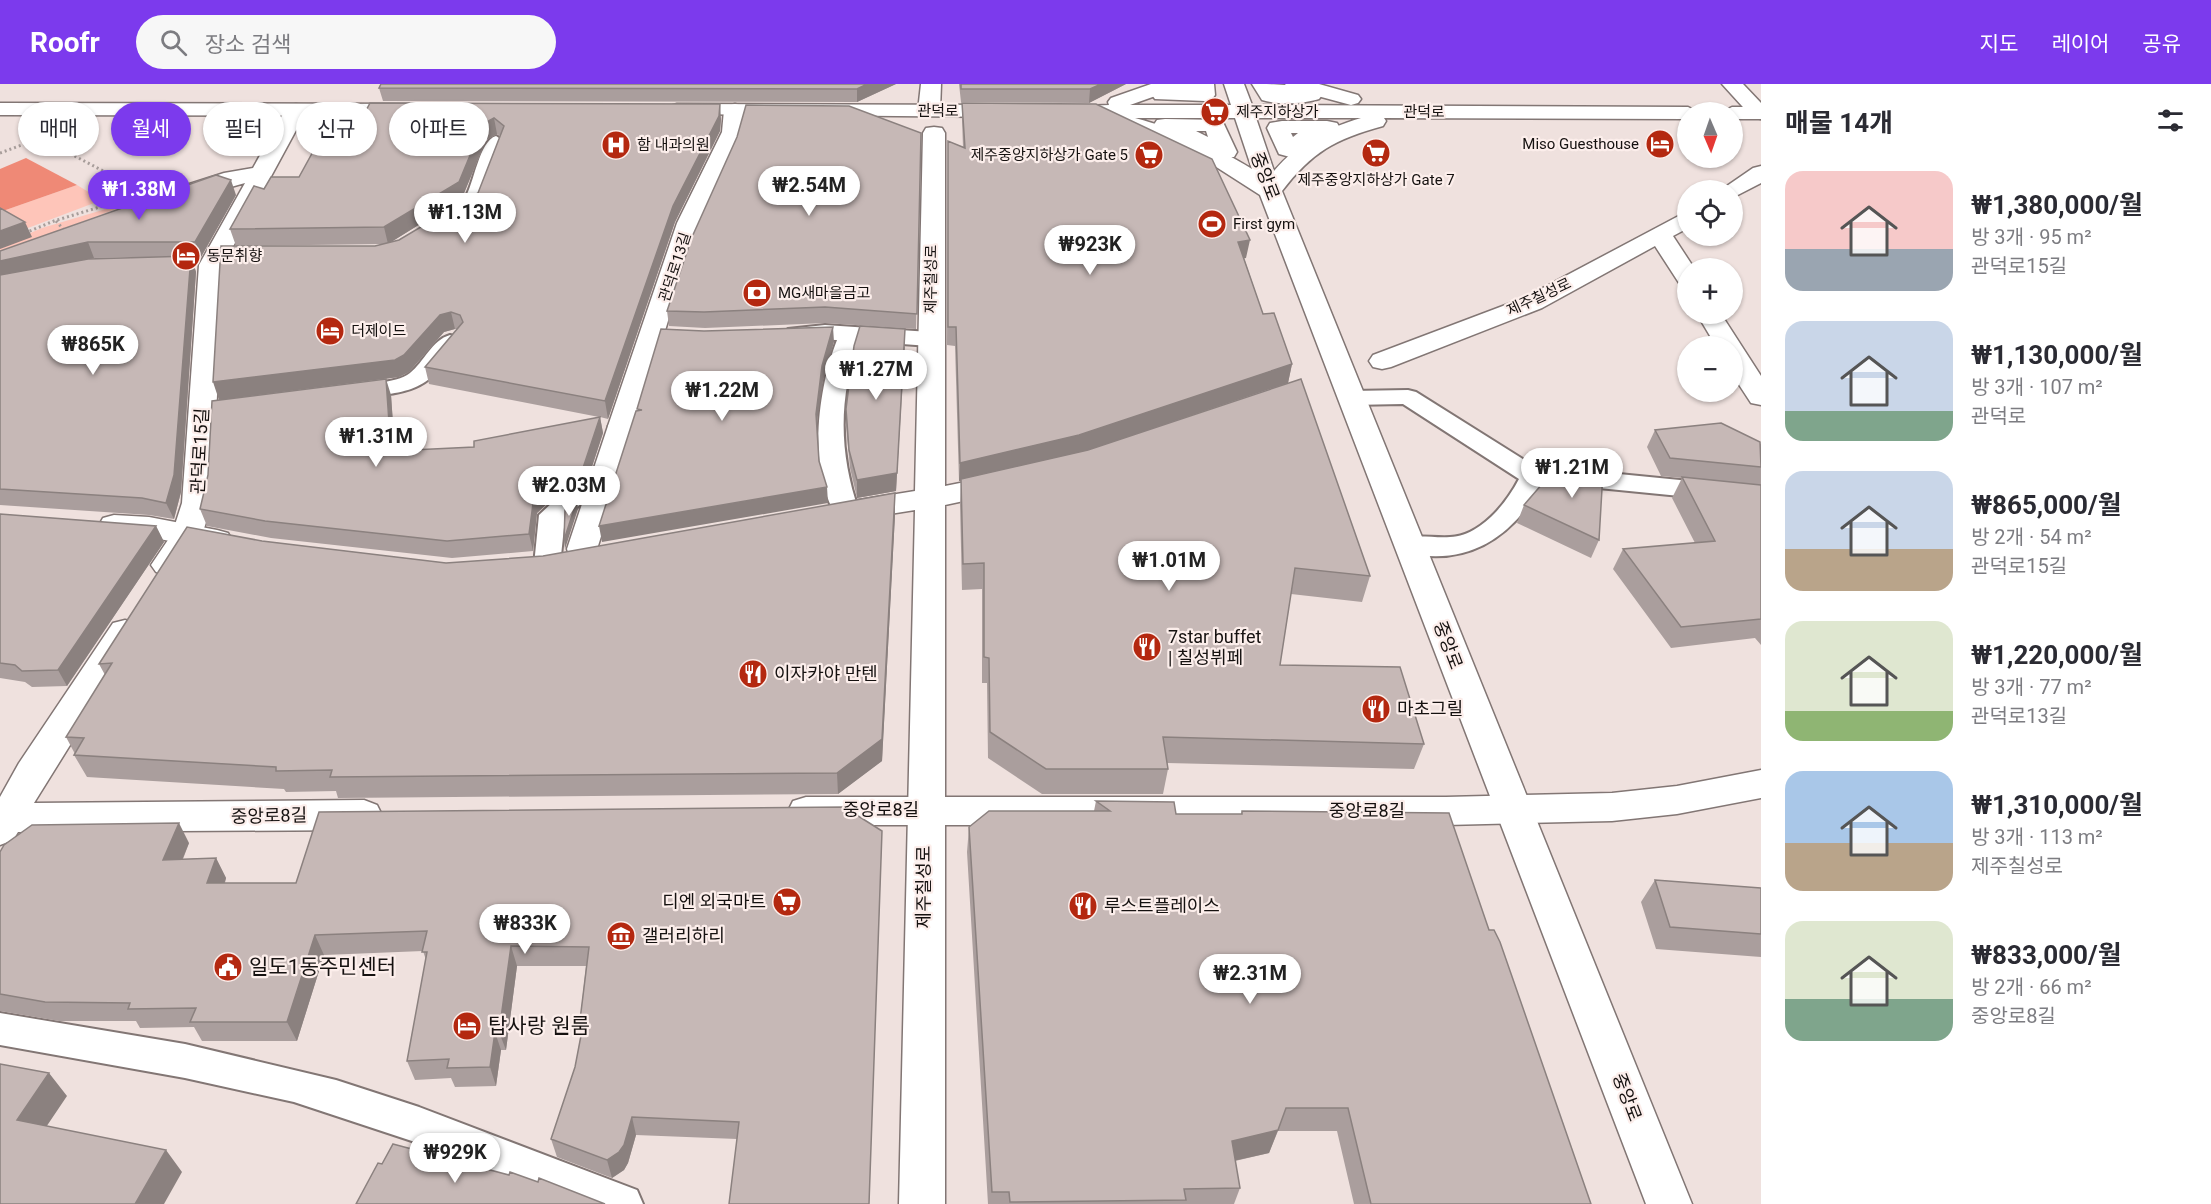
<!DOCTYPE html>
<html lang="ko">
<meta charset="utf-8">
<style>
:root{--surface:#fff;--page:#f7f7f7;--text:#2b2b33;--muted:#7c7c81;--accent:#7c3aed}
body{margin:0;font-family:Roboto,"Noto Sans KR",sans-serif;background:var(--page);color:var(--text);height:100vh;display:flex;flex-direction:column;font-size:22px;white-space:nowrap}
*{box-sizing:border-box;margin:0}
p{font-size:20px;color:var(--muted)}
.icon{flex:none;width:33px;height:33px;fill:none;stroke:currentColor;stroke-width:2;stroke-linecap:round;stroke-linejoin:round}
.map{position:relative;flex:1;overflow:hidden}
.details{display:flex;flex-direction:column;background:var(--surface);width:450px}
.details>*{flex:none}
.hud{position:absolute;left:18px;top:18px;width:570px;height:54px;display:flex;gap:12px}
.needle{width:39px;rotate:178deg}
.buttons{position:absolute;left:1677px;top:18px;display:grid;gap:12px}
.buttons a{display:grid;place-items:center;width:66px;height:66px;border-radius:50%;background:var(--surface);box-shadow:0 2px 4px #0004;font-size:30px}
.price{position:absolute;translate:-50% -51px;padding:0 14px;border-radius:21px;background:#fff;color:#222;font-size:20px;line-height:39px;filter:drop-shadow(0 2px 3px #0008)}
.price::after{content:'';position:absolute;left:50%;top:36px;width:18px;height:14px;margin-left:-9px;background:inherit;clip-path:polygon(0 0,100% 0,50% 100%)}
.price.current{background:var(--accent);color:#fff}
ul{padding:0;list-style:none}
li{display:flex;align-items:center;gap:18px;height:150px;padding:0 24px}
li span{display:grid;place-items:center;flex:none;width:168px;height:120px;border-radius:18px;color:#555}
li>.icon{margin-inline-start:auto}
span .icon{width:72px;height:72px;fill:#fffc;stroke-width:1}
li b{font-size:26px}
h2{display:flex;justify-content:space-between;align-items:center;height:72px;padding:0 24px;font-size:26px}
.pill{padding:0 21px;border-radius:27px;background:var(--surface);box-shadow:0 2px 4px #0004;font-size:21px;line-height:54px}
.pill.current{background:var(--accent);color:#fff}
header{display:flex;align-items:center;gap:36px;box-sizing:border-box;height:84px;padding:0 30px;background:var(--accent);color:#fff}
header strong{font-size:28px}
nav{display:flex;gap:33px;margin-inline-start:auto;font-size:21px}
.search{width:420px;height:54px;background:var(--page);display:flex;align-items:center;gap:15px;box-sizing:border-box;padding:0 21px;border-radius:33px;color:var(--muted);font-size:22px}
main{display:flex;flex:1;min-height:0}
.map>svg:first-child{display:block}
</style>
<header>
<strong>Roofr</strong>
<div class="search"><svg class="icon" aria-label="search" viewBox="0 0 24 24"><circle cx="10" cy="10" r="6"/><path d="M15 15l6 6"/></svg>장소 검색</div>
<nav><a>지도</a><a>레이어</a><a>공유</a></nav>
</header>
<main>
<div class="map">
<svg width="1761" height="1120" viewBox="0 0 1761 1120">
<rect width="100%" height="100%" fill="#efe1de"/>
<path fill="#fec5b9" d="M77,101L102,116L28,144L0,128Z
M116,122L119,124L0,168V162L42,144Z"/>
<path fill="#ef8976" d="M26,74L77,101L0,128V85Z"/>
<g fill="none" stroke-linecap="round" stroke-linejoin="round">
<g stroke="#827674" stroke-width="4">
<path id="service" d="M496,52L505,58C496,84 481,149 442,139L439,135C445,126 459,123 465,114C474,100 479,57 496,52Z
M825,241L930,248L938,250L941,255L938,260L930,262L859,257C838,314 839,370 859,427L855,433L846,435L837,433C807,386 818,305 837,256L788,255L785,250L788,245Z
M450,251L458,253L461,258C424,312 410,307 350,315L342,313L338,308L342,303C360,298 396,301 410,289C424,278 432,256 450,251Z
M1408,306L1416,308L1537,384L1548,383L1761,404V420L1548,399L1542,400C1511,456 1464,485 1399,467L1395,461L1399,455C1415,450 1433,454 1450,453C1480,452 1506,420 1519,395L1403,320L1351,321L1343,319L1339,314L1343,309L1351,307Z
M577,402L608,405L612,411L608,417L583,418L565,434L560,481L557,487L547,490L537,487L534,481L539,431L568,404Z
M0,929L185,960L336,996L419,1023L637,1106L643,1120H572L418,1059L294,1018L185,994L0,961Z"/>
</g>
<g stroke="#827674" stroke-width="3">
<path id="pedestrian" d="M1169,0H1214L1215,11L1212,15L1205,17L1155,15L1152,11L1155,7Z
M1252,0C1271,0 1310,0 1322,11L1319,15C1303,20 1278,21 1262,16Z
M1165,35L1222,36L1237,68L1234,73H1218L1156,47L1153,42L1157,36ZM1196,47H1206L1208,53Z
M1327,37L1337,39L1340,44L1337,49L1290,73L1279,70L1267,44L1270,39L1282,37ZM1291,49H1298L1293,53Z
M934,43L942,44L945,49V402L1005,390L1015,392L1020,399L1015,406L945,421V1120H899L915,426L852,436L841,433L837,426L841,419L915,407L923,49L926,44Z
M1761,82V99L1732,114V106H1721L1753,84Z
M1688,127V144L1673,152L1694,184H1688V201L1679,199L1655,162L1542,224L1391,283L1382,285L1373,283L1369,277L1373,271L1524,214Z
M622,334L632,336L636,342L597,465L600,475L595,482L584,485L573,482L567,465L608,342L612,336Z
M114,431L149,433L217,446L228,449L232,456L228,463L217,466L149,453L103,448L99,441L103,434Z"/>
</g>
<g stroke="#827674" stroke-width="3">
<path id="minor" d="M921,0H941L940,27L936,31H922L918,27Z
M1722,0H1743L1761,19V35L1752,33Z
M296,20L303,22L307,26L223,181L212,419L202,451L178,488L167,491L156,488L151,481L172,450L182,419L199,181L245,99L185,116L177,114L174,109L177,104L224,89L253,84L285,26L289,22Z
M735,20L742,22C755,40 723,92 714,111C680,184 661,265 636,342L632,348L622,350L612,348L608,342L677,139L722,48L724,26L728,22Z
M1697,230H1721L1761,292V321L1751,319L1732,290V262H1716Z
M125,536L137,539L141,547L34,719L364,716L377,721L382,731L377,741L364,746L18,748L13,756L0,761V713L19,679L113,539Z
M1761,686V714L1677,730L1612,737L1446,741H806L793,737L788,727L793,717L806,713H1446L1612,709L1677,702Z"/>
</g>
<g stroke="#827674" stroke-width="3">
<path id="secondary" d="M1151,0H1181L1178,4L1130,21H1231L1224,0H1244L1252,21L1688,23L1698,28H1688V35L1384,34L1386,37L1383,42C1335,55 1312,68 1282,107L1692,1120H1646L1260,111L1196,70L1155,53L1116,42L1113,37L1116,33H1067L1060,31L1056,27L1060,23L1109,21L1108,18L1111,14ZM1135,34H1235L1252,85C1213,61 1180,46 1135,34ZM1256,34H1361C1325,45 1299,58 1274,87Z
M1285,0H1319L1358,11L1361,15L1358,19L1351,21L1288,4Z
M0,19L412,20L419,22L423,26L419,30L412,32L0,31Z
M677,20L1006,21L1013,23L1017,27L1013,31L1006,33L670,30L666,26L670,22Z
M1732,23H1761V35H1732V28H1722Z"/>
</g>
<path stroke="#a79d9a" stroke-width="3" stroke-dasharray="2 3" stroke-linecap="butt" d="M48,58L145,109
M0,69L27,59
M56,137L65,147
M25,149L54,137L152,107"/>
<use href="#service" fill="#fff" fill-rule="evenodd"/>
<use href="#pedestrian" fill="#fff" fill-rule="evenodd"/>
<use href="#minor" fill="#fff" fill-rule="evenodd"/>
<use href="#secondary" fill="#fff" fill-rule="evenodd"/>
</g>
<path fill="#aa9e9d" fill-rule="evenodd" d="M896,0L857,18L383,17L379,4Z
M959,0H1126L1089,19L961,18Z
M370,19L721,35L720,47L675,138L608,335L600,333L603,349L586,401L566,402L537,429L533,467L452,474L271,454L207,442L200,425L391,311L395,367L474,363L599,333L429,300L425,283L457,245H455L444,248L409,288L399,293L219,316L375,162L383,160L236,162L230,145L264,105L299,93L347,62ZM497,50L500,52L478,109L399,156L391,158L462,114L486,56Z
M962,19L1246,174H1244L1263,230L1292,280L1288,299L1127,353L1370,492L1362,518L1291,510L1280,581L1424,660L1414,685L1167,679L1168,685L1163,710H1042L988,674L987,599H982V505L962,506L960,421L961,397H959L955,262L947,261L948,57L963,63L962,36Z
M921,49L916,245L825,239L705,244L669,242L667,227Z
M236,111L201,173H191L196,188L181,408L174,435L149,431L0,421V167ZM159,173L89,175L94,174Z
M905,262L896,407L857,414L850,384L846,342V325Z
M1655,346L1761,360V561L1755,554L1671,564L1613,485L1623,465L1695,459L1672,414L1682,394L1661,392L1647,363Z
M1524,421L1599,456L1591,474L1517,439Z
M0,430L156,442L164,458L67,602L32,603L25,598L0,594Z
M895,431L882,677L838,710L338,714L336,707L286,708L284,705L87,693L74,671L75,670L66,653L105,591L99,580L262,457L446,479L543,472Z
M1096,717L1176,730H1241L1242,727L1489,846L1591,1120H1354L1337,1047H1278L1269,1069L1235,1077L1240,1104L1234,1120H988L967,768L969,743L1094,727Z
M882,747L869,1120H729L737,1055L636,1051L628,1079L624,1086L612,1094L557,1073L551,1055L575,983L582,945L580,936L586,882H517L506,966H501L496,1002L455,1003L451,994L415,996L407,977L426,876L423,867L324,871L297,957H202L194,943L140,944L136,937H59L0,927V768L189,759L183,775L216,774L226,794L225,799H296Z
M1655,796L1761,804V873L1656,865L1641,818Z"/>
<path fill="#8b817f" d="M867,0H896L857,18V5Z
M1101,0H1126L1089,19L1090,5Z
M720,20L721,35L720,47L675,138L608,335L605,317L673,122Z
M494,34L497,50L486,56L462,114L388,160L384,143L483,40Z
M231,96L236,111L201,173L195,158Z
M25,138L32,153L0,165V147Z
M1250,156L1246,174L1235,176L1238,158Z
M88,158L94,174L0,194V177Z
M191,172L196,188L181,408L174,435L166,419Z
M451,228L455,245L444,248L409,288L399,293L219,316L213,298Z
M833,243L834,258L823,297L816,345V330L822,282Z
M905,245L896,407L857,414V396Z
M1292,280L1288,299L1076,370L959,397L960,379Z
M386,295L391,311L396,384L391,367Z
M600,333L603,349L586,401L583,384Z
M563,385L566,402L537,429L533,467L529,450L534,412Z
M827,403L828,419L602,458L599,442Z
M895,409V431L882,677L838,710L837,689Z
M577,416L578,425L565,465L564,456Z
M156,442L164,458L67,602L58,586Z
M179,739L189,759L174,796L163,776Z
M216,774L226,794L218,819L207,799Z
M315,851L324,871L297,957L287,938Z
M511,862L517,882L506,966L499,948Z
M495,948L501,966L496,1002L490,983Z
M49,989L67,1012L36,1058L17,1036Z
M632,1033L636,1051L628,1079L624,1086L612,1094L607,1076Z
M1278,1046L1269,1069L1224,1079L1232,1057Z
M166,1066L182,1088L164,1120H135Z"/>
<path fill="#c6b8b6" stroke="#8b817f" stroke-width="1.5" d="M381,0H867L857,5L379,4Z
M961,0H1101L1090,5H961Z
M370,19L720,20L719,32L673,122L605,317L425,283L463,238L460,231L451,228L440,231L404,271L395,276L213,298L221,162H375L399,156L478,109L504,42L494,34L483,40L459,98L384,143L230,145L254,102L264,105L271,93H299L315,64L347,62Z
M962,19L1096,20L1212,75L1250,156L1238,158L1263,230L1274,229L1292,280L1079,351L960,379L956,243H948V57L965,64Z
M746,21L849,22L921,49L917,230L825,223L704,228L667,227L692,153L737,53Z
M216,91L231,96L195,158H88L0,177V167Z
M0,124L25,138L0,147Z
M191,172L174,391L166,419L142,414L0,405V191L88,175Z
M860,242L905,245L897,389L857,396L849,366L846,325L854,262Z
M833,243L822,282L816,330L819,377L827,403L599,442L636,327L642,326L637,325L661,245L704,247Z
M386,295L391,367L474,363V357L600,333L583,384L563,385L534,412L529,450L447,457L265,437L200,425L208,391L212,317Z
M1301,295L1370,492L1295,484L1280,581L1400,583L1424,660L1163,653L1168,685H1046L990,648L989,574L984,573V479L963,480L961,395L1088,366Z
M1721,339L1760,358L1761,383L1670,374L1655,346Z
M1556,384L1603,388L1599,456L1524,421Z
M1682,393L1761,401V535L1681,543L1623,465L1715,457Z
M895,409L882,655L837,689L330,693L332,686L276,687V683L74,671L84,654L66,653L112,579L99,580L187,443L262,457L446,479L543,472Z
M577,416L564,456L565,426Z
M0,430L156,442L58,586L22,587L15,581L0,579Z
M1096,717L1174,718L1176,730H1242V727L1449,729L1489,846H1494L1500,858L1591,1120H1371L1348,1024H1286L1278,1046L1232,1057L1240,1104L1184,1105L1186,1116L1010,1118L1009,1108H992L969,743L989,727H1110Z
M844,723L882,747L869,1120H729L739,1038L632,1033L624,1061L619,1068L607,1076L551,1055L575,983L584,936H580L589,863L511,862L499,948H495L490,983L447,984L449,975L407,977L427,868H422L427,847L315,851L287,938H190L196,924L128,925L130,919L45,918L0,910V768L4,761L32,741L179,739L163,776L216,774L207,799H296L319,728Z
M1655,796L1761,804V850L1670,843Z
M0,980L49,989L17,1036L166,1066L135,1120H0Z
M393,1060L509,1091L510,1088L538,1098L539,1094L605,1120H356L378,1079L382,1080Z"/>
<defs>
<g id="supermarket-disc" transform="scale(1.5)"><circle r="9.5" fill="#b42810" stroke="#fceeeb"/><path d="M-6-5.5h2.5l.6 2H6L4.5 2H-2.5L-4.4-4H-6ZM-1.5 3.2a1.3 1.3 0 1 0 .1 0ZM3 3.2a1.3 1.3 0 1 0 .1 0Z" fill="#fff"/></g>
<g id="hotel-disc" transform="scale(1.5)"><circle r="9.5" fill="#b42810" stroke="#fceeeb"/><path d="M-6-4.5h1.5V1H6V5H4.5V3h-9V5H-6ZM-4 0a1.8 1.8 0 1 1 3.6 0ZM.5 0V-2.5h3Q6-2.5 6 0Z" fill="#fff"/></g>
<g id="hospital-disc" transform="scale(1.5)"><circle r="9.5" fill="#b42810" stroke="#fceeeb"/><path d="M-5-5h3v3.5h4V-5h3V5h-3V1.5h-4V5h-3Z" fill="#fff"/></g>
<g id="stadium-disc" transform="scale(1.5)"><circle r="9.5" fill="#b42810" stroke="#fceeeb"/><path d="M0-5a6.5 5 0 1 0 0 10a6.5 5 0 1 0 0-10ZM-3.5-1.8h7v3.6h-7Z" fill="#fff"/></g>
<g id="bank-disc" transform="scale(1.5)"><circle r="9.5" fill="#b42810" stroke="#fceeeb"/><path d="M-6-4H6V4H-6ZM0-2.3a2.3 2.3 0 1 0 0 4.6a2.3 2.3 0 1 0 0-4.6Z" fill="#fff"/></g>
<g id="restaurant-disc" transform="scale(1.5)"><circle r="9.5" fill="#b42810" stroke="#fceeeb"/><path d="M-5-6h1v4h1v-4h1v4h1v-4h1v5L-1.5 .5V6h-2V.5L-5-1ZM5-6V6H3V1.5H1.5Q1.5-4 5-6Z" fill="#fff"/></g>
<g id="museum-disc" transform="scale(1.5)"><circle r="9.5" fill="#b42810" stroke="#fceeeb"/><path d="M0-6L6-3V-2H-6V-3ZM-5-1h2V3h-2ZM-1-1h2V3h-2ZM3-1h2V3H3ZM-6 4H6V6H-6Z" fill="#fff"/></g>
<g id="civic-disc" transform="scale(1.5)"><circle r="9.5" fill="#b42810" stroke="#fceeeb"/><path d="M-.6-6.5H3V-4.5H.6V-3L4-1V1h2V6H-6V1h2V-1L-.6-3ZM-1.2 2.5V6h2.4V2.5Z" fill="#fff"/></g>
</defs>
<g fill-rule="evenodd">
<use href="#supermarket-disc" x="1215" y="28"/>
<use href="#hotel-disc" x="1660" y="60"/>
<use href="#hospital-disc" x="616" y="61"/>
<use href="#supermarket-disc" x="1376" y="69"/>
<use href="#supermarket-disc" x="1149" y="71"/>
<use href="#stadium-disc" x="1212" y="140"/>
<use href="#hotel-disc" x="186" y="172"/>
<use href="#bank-disc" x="757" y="209"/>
<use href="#hotel-disc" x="330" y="247"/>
<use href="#restaurant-disc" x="1147" y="563"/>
<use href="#restaurant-disc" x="753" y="590"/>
<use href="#restaurant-disc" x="1376" y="625"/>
<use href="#supermarket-disc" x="787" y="818"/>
<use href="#restaurant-disc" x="1083" y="822"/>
<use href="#museum-disc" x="621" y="852"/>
<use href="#civic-disc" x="228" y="883"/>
<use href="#hotel-disc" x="467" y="942"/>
</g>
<g text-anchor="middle" stroke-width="4.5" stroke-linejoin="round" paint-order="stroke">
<g font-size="15" fill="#151110" stroke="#fceeeb">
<text x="938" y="32">관덕로</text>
<text x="1424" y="33">관덕로</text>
<text transform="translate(675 183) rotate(-72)" y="5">관덕로13길</text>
<text transform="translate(931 195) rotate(-89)" y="5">제주칠성로</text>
<text transform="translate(1539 213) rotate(-25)" y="5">제주칠성로</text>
</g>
<g font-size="15" fill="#151110" stroke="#fceeeb" text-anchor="start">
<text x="1236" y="33">제주지하상가</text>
<text x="1639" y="65" text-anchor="end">Miso Guesthouse</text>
<text x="637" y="66">함 내과의원</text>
<text x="1128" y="76" text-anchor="end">제주중앙지하상가 Gate 5</text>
<text x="1376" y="101" text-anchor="middle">제주중앙지하상가 Gate 7</text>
<text x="1233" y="145">First gym</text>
<text x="207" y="177">동문취향</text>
<text x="778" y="214">MG새마을금고</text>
<text x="351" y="252">더제이드</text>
</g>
<g font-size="18" fill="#151110" stroke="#fceeeb">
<text transform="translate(1265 92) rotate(69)" y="6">중앙로</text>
<text transform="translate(200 367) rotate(-87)" y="6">관덕로15길</text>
<text transform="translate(1448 561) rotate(69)" y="6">중앙로</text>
<text x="881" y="732">중앙로8길</text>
<text x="1367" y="733">중앙로8길</text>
<text transform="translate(269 732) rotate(-1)" y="6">중앙로8길</text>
<text transform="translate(924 803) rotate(-90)" y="6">제주칠성로</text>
<text transform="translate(1627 1013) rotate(69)" y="6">중앙로</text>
</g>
<g font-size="18" fill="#151110" stroke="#fceeeb" text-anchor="start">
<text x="1168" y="559">7star buffet<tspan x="1168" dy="21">| 칠성뷔페</tspan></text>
<text x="774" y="596">이자카야 만텐</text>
<text x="1397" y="631">마초그릴</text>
<text x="766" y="824" text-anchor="end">디엔 외국마트</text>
<text x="1104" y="828">루스트플레이스</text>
<text x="642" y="858">갤러리하리</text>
</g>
<g font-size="21" fill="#151110" stroke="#fceeeb" text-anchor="start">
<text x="249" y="890">일도1동주민센터</text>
<text x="488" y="949">탑사랑 원룸</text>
</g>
</g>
</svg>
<div class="buttons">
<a><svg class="needle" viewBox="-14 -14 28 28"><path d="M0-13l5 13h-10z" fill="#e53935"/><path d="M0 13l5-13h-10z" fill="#7c7c81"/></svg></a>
<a><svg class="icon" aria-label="locate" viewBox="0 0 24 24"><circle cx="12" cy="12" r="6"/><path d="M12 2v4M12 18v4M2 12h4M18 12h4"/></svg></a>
<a>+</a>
<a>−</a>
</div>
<b class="price" style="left:809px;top:133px">₩2.54M</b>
<b class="price current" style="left:139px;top:137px">₩1.38M</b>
<b class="price" style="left:465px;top:160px">₩1.13M</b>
<b class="price" style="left:1090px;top:192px">₩923K</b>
<b class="price" style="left:93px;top:292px">₩865K</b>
<b class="price" style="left:876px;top:317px">₩1.27M</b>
<b class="price" style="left:722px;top:338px">₩1.22M</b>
<b class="price" style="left:376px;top:384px">₩1.31M</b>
<b class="price" style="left:1572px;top:415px">₩1.21M</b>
<b class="price" style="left:569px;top:433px">₩2.03M</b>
<b class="price" style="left:1169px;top:508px">₩1.01M</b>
<b class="price" style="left:525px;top:871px">₩833K</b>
<b class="price" style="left:1250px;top:921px">₩2.31M</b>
<b class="price" style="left:455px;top:1100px">₩929K</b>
<div class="hud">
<a class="pill">매매</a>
<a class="pill current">월세</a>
<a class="pill">필터</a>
<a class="pill">신규</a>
<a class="pill">아파트</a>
</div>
</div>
<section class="details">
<h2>매물 14개<svg class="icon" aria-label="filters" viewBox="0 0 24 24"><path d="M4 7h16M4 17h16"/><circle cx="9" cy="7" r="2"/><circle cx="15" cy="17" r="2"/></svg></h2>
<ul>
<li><span style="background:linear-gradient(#f6c9c9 65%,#9aa5b1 0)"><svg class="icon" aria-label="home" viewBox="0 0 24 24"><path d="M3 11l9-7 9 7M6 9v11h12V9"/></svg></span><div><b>₩1,380,000/월</b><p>방 3개 · 95 m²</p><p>관덕로15길</p></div></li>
<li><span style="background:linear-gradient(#c9d6e8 75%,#7fa58c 0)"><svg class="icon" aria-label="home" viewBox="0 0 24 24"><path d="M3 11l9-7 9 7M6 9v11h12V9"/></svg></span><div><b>₩1,130,000/월</b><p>방 3개 · 107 m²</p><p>관덕로</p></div></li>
<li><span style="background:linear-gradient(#c9d6e8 65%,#b9a48a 0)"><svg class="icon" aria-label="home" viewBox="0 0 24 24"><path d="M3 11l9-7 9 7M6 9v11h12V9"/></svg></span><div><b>₩865,000/월</b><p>방 2개 · 54 m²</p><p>관덕로15길</p></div></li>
<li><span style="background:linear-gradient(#dfe7d0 75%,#8fb573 0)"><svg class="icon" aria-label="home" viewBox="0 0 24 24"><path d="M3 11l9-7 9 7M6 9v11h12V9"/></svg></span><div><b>₩1,220,000/월</b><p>방 3개 · 77 m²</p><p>관덕로13길</p></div></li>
<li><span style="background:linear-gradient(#a9c7e8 60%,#b9a48a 0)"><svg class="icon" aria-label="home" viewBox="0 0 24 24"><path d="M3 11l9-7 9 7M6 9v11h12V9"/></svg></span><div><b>₩1,310,000/월</b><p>방 3개 · 113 m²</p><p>제주칠성로</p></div></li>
<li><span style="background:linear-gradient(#dfe7d0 65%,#7fa58c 0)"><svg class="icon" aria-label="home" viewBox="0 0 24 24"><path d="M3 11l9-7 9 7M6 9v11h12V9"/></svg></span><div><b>₩833,000/월</b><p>방 2개 · 66 m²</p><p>중앙로8길</p></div></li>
</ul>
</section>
</main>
